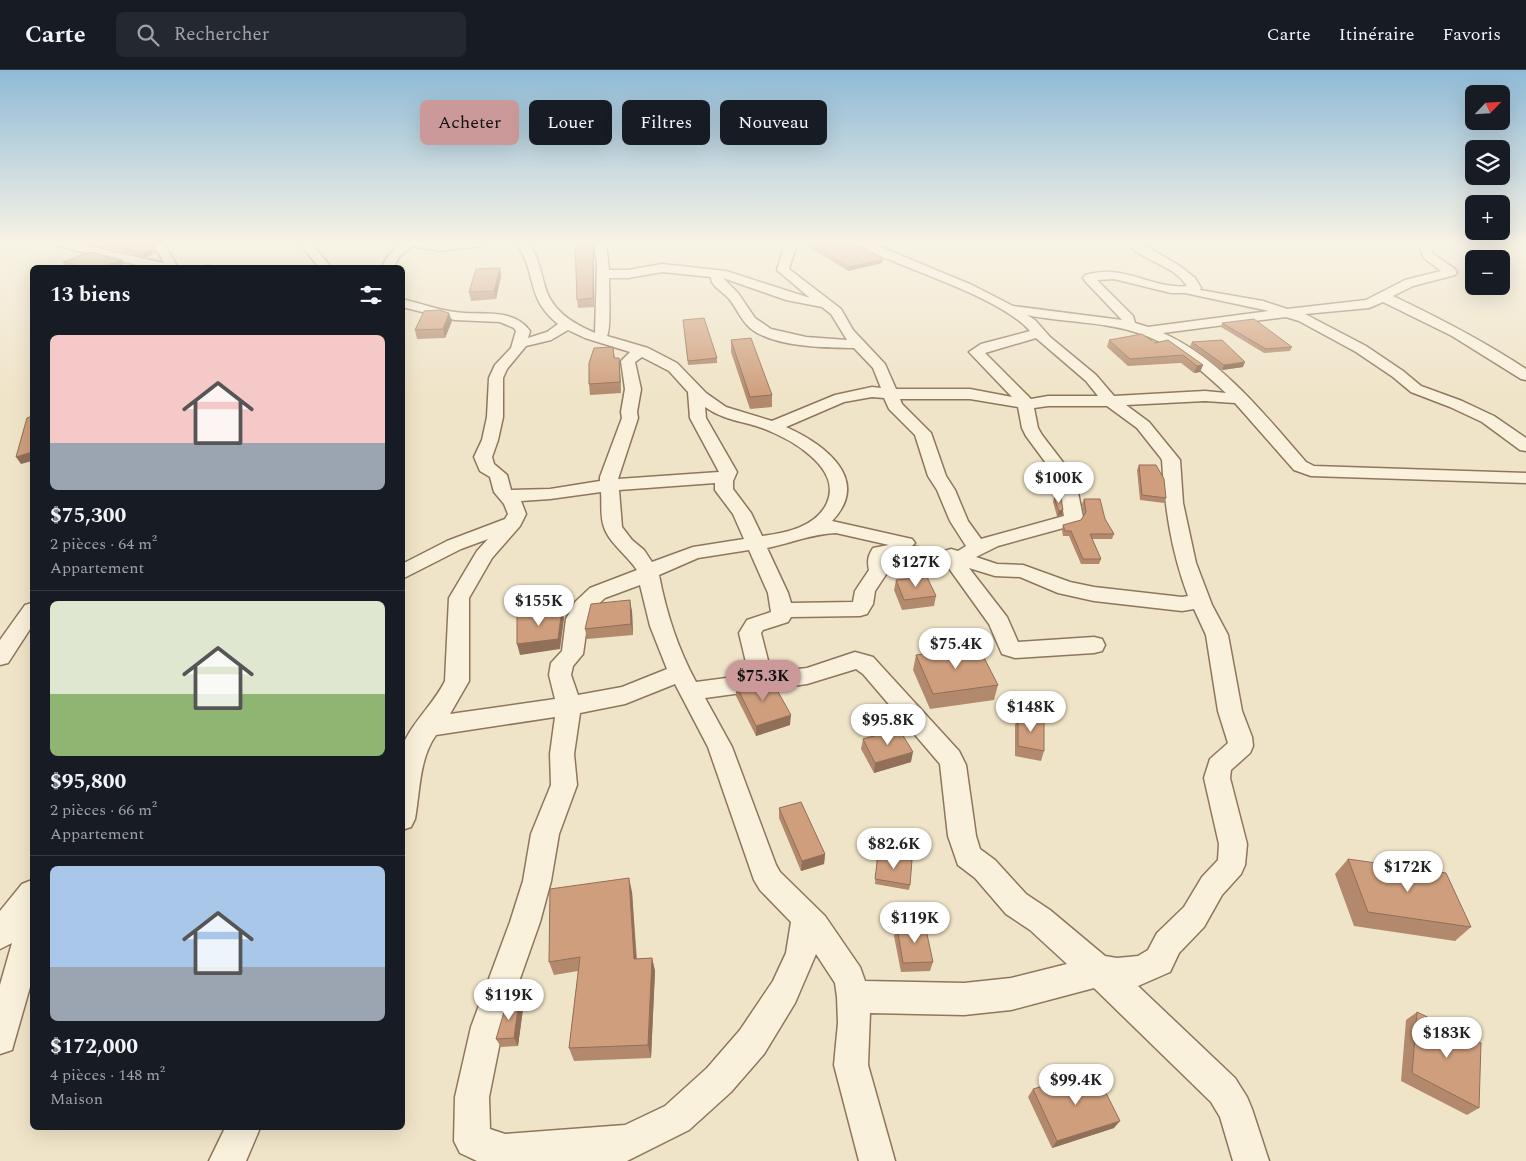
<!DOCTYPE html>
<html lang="fr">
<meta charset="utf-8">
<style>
:root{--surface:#171b24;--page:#242831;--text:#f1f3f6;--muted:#9ea1a6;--line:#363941;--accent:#cc999b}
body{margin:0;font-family:Spectral,serif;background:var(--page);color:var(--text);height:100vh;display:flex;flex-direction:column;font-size:19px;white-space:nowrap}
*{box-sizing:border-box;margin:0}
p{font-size:16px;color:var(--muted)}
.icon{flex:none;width:28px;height:28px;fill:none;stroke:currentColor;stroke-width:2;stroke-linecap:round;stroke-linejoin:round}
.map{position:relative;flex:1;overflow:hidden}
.drawer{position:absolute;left:30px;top:195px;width:375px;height:865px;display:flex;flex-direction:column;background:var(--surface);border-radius:8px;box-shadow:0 5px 20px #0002}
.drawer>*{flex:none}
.hud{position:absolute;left:420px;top:30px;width:475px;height:45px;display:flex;gap:10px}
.needle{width:32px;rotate:65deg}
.tools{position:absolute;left:1465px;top:15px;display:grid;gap:10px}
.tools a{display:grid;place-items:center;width:45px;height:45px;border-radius:8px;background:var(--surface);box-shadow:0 5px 20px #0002;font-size:25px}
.price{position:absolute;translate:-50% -42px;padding:0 11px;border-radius:18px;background:#fff;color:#222;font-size:16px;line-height:32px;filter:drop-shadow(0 1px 2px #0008)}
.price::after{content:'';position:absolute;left:50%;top:30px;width:15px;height:11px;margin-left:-8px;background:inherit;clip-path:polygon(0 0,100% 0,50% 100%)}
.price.current{background:var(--accent);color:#111}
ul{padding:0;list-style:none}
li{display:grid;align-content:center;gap:10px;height:265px;padding:0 20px}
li+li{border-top:1px solid var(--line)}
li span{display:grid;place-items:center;height:155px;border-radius:8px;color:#555}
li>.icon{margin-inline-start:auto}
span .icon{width:90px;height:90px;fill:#fffc;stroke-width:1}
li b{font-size:21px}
h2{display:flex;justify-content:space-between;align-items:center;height:60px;padding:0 20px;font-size:21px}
.tag{padding:0 18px;border-radius:8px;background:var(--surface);box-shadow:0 5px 20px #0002;font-size:18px;line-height:45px}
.tag.current{background:var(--accent);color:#111}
header{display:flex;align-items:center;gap:30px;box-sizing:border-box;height:70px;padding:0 25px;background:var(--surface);border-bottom:1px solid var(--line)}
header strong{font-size:24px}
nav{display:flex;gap:28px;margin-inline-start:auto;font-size:18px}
.search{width:350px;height:45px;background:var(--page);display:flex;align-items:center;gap:12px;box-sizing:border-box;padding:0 18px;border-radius:8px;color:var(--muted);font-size:19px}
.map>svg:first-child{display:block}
</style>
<header>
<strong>Carte</strong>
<div class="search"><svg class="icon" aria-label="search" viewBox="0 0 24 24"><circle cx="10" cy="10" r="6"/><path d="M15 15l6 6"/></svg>Rechercher</div>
<nav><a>Carte</a><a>Itinéraire</a><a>Favoris</a></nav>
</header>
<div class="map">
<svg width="1526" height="1091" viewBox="0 0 1526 1091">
<rect width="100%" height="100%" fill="#f0e4c8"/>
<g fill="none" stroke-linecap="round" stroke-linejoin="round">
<g stroke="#8d765c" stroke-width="3">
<path id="minor" d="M52,173H74L164,193L153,173H164L178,198H150L57,176Z
M300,173H311L332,198H319Z
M401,173H486L481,176L440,181L413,176L399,187L393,198H381L390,183Z
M516,173H528C538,185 540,199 544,213C550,240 572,253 595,263L597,195L594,173H606L609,200H628L662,194L726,201L810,228L777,200L785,173H797L789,199L841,239L853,260L885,294L896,319H970L1012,327L969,282L981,274L1030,261C1005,232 930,207 893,191C881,186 864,182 855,173H871L972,215L1013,236L1122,250L1085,211L1083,208L1085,205C1094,203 1103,201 1112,202C1137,204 1162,219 1187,216C1173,194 1143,192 1127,173H1140L1180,196L1195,208L1201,218L1200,220L1263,231L1287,239L1366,230L1405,210L1441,201L1424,188L1418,173H1429L1433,184L1455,199L1457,202L1455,205L1413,216L1393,226C1439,248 1484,271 1526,299V310L1521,309L1452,266L1383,232L1369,238L1305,244L1366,276L1403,301L1421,316L1462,331L1494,346L1526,368V381L1520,380L1482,352L1450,337L1411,322L1393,307L1356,282L1299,251L1286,247L1163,263C1221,289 1265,345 1306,392L1314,396L1526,403V413L1311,406L1294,400L1235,333L1205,331L1126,335L1149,352L1180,390L1183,433L1196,493L1212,535L1228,565L1242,641L1252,667L1253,676L1250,683L1231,700L1230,708L1247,774L1245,795L1241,804L1222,825L1204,857L1179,883L1170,902L1138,916L1235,1008L1247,1027L1252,1039L1269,1091H1233L1220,1047L1211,1032L1094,918L1011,940L964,945L870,943L868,995L895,1091H859L834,995L838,953L837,927L835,913L816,884L795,933L764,984L731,1022L689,1060L627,1091H477L460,1083L454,1071L455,1027L471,957L510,852L523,811L531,764L551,715L550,684L555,647L436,665C419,689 420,721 415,749L411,757L402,760V678C410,654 434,634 445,611L449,528L477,481L488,469L461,479L402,509V494L447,471L505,449L508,444L504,434L494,422L490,407L480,401L474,387L482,370L487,347L489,308L495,295L511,278L516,261L514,258L500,252L455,250L402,237V229C420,233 437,240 455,242C480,246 513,237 530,261L528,268L547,262L558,254C524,226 538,203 516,173ZM662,202L711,207C711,217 724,222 730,230C737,239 741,250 750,258C773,277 825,278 854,278L873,298L881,318L872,317L835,325L772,351L726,337L706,323L677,293L648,278L607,266C611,260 609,219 609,208H628ZM723,208L786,230L822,237L831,244L847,270L806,267L771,259L755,248L738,223ZM1114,209L1171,223H1185L1269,241L1148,257L1135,253L1133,246L1097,210ZM1027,245C1065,253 1105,251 1141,264C1174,275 1201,300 1226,323L1205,321L1114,326L1096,305L1050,267L1035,250ZM568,260L585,268L630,282L621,291L625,319L621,342L622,348L600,407V411L550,419L511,420L507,405L494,394L492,387L498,370L503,347V308L507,299L526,276L551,270ZM1036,268L1086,311L1098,326H1048L1031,329L985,283ZM642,287L669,301L688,322L690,348L719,402L618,409L638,348L637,342L641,319L635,292ZM872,327L884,328L889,339L915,365L928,406L937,420L950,451L966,476L958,481L951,479L941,482L912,476L915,473L912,469L832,451C872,409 824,374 786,357L844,332ZM900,329H970L1018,337L1022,358L1026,366L1057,408L1064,446L981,469L968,451L955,420L946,406L931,363L902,334ZM1048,336H1107L1137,358L1160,387L1162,390C1165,439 1171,480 1188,526L1182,527L1094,517L1070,512L1023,495L997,494L976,487L998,476L1078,454L1083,447L1075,408L1042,365L1038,358L1034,338ZM705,337C723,350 742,351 762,358C789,368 843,397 827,433C816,457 786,463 762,466L751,443L733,419V411L737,402L706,348ZM715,413V420L733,444L744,469L693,477L652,492L644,480L632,470L622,457L619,420ZM601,422C602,432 600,447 604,457C609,473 628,486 637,500L590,518L575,532L566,549L562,581L551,593L549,605L555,629L450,644L469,611V528L492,488L520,456L526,444L521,431L550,429ZM836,463L889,475L873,478C868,486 867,490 869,500L855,521L853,532L791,533L788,523L767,478C791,473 812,464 836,463ZM749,480L768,523L771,542L747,550L739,563L749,605L696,612C678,579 666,542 659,505L698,488ZM890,487L918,490L948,497L989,554L1002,584L1015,588L1094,583L1102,581L1105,575L1102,569L1094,567L1018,572L1007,547L969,498L995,506L1020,507L1058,523L1094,531L1182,541L1194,539L1206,565L1218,641L1228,673L1210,689L1204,708L1219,774L1218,790L1202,807L1184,837L1157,863L1148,880L1138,886L1117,888L1105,886L1050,840L1026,824L995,790L980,779L976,766L966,695L959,681L873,587L855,582L807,598L771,602L761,563L763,560L788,552L791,547L860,546L867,544L873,534L875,521L889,500L887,488ZM640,515L650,556L667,599L622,617L578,625L571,605L573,596L583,584L587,556L592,540L605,528ZM856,599L863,604L940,694L948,766L958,795L975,808L1006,844L1030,860L1067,894L1011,908L964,913L865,911L860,897L825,846L780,802L776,795L732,677L705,628L807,614ZM675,614L708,677L754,810L760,820L791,852L786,883L773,911L740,960L707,998L665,1036L625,1055L505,1064L490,1059L489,1027L503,957L540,852L551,811L559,764L577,715L574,684L580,643L625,634Z
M32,533V556L8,593L0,595V570L25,535Z
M32,810V910L12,980L0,984V915L12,873L0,879V841L22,814Z
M225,1058H260L246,1091H209Z"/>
</g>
<use href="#minor" fill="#faf1dc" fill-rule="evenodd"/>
</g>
<path fill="#b2896c" d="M102,173H150L156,183L145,187L104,177Z
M575,173H594V237L578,238L577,230Z
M804,173H856L882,193L848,201L804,174Z
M63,192L124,194L112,198H71L65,196Z
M500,198L501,206L496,229L471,231L469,222Z
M683,250L717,288V293L688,295Z
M452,251L445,268L417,269L415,260Z
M1222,253L1292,277L1290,281L1264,283L1221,257Z
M731,270L772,325V337L750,339L731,282Z
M1109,270L1155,273L1168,270L1203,295L1200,302L1194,303L1181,293L1128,296L1107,277Z
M1192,272L1243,297L1222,300L1190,276Z
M613,277L615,288H619L621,323L590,325L589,314Z
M1139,395L1166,428L1164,433L1140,430L1137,400Z
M1054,428L1063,440L1062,445L1057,446L1053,432Z
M1084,429L1105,449L1114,464L1112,469H1092L1101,489L1099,494H1081L1069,466H1063L1062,460L1063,455L1081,450L1084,445L1082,434Z
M896,510L936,526L934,536L902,540L894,520Z
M632,541L633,565L587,569L585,559Z
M916,585L998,615L994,630L930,639L913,600Z
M736,615L790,655L756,666L736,626Z
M1018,645L1044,681L1041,691L1015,686V655Z
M863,669L911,692L874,703L861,679Z
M779,738L825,784L824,794L801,801L779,748Z
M877,789L910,815L909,820L875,814Z
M1348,789L1471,857L1455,871L1354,856L1335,804Z
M632,822L637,889L652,888L655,901L651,988L574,991L569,978L578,901L554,905L549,892Z
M897,857L933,892L930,901L901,902L894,866Z
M519,931L523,939L518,976L501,977L496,969Z
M1417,942L1479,1038L1467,1045L1401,1011L1406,950Z
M1033,1019L1114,1058L1052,1078L1028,1027Z"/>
<path fill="#916f58" d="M593,173H594V237L593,228Z
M154,179L156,183L145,187L143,183Z
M883,189L882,193L848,201L849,197Z
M122,190L124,194L112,198H98Z
M500,198L501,206L496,229L494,221Z
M449,243L452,251L445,268L443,259Z
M619,288L620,299L621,323L620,312Z
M1245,292L1243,297L1222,300L1224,295Z
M1203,295L1200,302L1194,303L1197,296Z
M32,382V391L21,394L16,387Z
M1063,440L1062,445L1057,446L1059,441Z
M630,530L632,541L633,565L631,554Z
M562,539L564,549L560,579L520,585L517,574Z
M791,645L790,655L756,666V656Z
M913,682L911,692L874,703L875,693Z
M825,784L824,794L801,801L802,791Z
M629,808L632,822L637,902L634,889Z
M652,888L655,901L651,988L648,975Z
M519,931L523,939L518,976L514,968Z
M1120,1051L1114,1058L1052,1078L1057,1071Z"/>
<path fill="#cf9f7d" stroke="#916f58" d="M104,173H150L154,179L143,183Z
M575,173H593V228L577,230Z
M809,173H856L883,189L849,197Z
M90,182L122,190L98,198H88L63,192Z
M205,195H211L219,198H204Z
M500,198L494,221L469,222L476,199Z
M439,240L449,243L443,259L415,260L424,241Z
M704,248L717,288L688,291L683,250Z
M1254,249L1292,277L1266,279L1222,253Z
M1142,264L1155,273L1168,270L1203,295L1197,296L1183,285L1130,289L1109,270Z
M751,268L772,325L750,327L731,270Z
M1222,270L1245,292L1224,295L1192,272Z
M613,277L614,288H619L620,312L589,314V293L594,278Z
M32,346V382L16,387L27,348Z
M1139,395H1156L1164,409L1166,428L1142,425Z
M1054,428H1061L1063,440L1059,441Z
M1084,429H1100L1105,449L1114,464H1090L1101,489H1083L1071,461H1065L1063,455L1081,450L1086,442Z
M927,507L936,526L904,530L896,510Z
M630,530L631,554L585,559L591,534Z
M562,539L558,569L517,574V545Z
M978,576L998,615L933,624L916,585Z
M772,611L791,645L756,656L736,615Z
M1018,645L1044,649V681L1018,676Z
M899,659L913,682L875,693L863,669Z
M801,732L825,784L802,791L779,738Z
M878,784L912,790L910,815L875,809Z
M1348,789L1446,803L1471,857L1368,842Z
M629,808L634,889L652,888L648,975L569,978L580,887L549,892L550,819Z
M925,855L933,892L903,893L897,857Z
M519,931L514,968L496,969L507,932Z
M1417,942L1481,973L1479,1038L1412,1003Z
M1095,1001L1120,1051L1057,1071L1033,1019Z"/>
<linearGradient id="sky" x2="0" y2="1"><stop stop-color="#8fbad6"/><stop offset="0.53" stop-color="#f8f3e6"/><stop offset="1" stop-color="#f8f3e6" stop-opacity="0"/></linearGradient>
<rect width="1526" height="326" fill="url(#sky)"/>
</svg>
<div class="tools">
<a><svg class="needle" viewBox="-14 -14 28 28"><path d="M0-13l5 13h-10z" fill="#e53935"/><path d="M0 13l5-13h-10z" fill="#9ea1a6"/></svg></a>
<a><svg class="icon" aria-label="layers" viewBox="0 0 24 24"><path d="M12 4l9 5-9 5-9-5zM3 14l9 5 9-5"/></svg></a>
<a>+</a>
<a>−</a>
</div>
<b class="price" style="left:1059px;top:434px">$100K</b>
<b class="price" style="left:916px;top:518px">$127K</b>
<b class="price" style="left:539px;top:557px">$155K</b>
<b class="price" style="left:956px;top:600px">$75.4K</b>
<b class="price current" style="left:763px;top:632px">$75.3K</b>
<b class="price" style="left:1031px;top:663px">$148K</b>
<b class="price" style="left:888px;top:676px">$95.8K</b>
<b class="price" style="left:894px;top:800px">$82.6K</b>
<b class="price" style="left:1408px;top:823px">$172K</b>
<b class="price" style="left:915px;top:874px">$119K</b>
<b class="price" style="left:509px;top:951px">$119K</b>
<b class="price" style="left:1447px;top:989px">$183K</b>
<b class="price" style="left:1076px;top:1036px">$99.4K</b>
<div class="hud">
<a class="tag current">Acheter</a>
<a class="tag">Louer</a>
<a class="tag">Filtres</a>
<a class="tag">Nouveau</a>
</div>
<section class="drawer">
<h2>13 biens<svg class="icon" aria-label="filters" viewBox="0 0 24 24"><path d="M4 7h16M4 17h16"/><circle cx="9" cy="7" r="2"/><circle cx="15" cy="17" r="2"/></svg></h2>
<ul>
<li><span style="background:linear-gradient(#f6c9c9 70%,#9aa5b1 0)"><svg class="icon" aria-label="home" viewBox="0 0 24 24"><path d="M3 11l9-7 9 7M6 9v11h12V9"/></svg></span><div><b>$75,300</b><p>2 pièces · 64 m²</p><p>Appartement</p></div></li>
<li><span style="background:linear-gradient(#dfe7d0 60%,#8fb573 0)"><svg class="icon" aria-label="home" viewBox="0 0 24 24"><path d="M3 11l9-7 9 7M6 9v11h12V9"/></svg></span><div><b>$95,800</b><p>2 pièces · 66 m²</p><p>Appartement</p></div></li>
<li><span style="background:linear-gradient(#a9c7e8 65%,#9aa5b1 0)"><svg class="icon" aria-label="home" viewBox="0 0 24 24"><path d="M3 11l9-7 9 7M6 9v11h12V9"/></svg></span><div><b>$172,000</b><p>4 pièces · 148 m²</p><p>Maison</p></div></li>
</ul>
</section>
</div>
